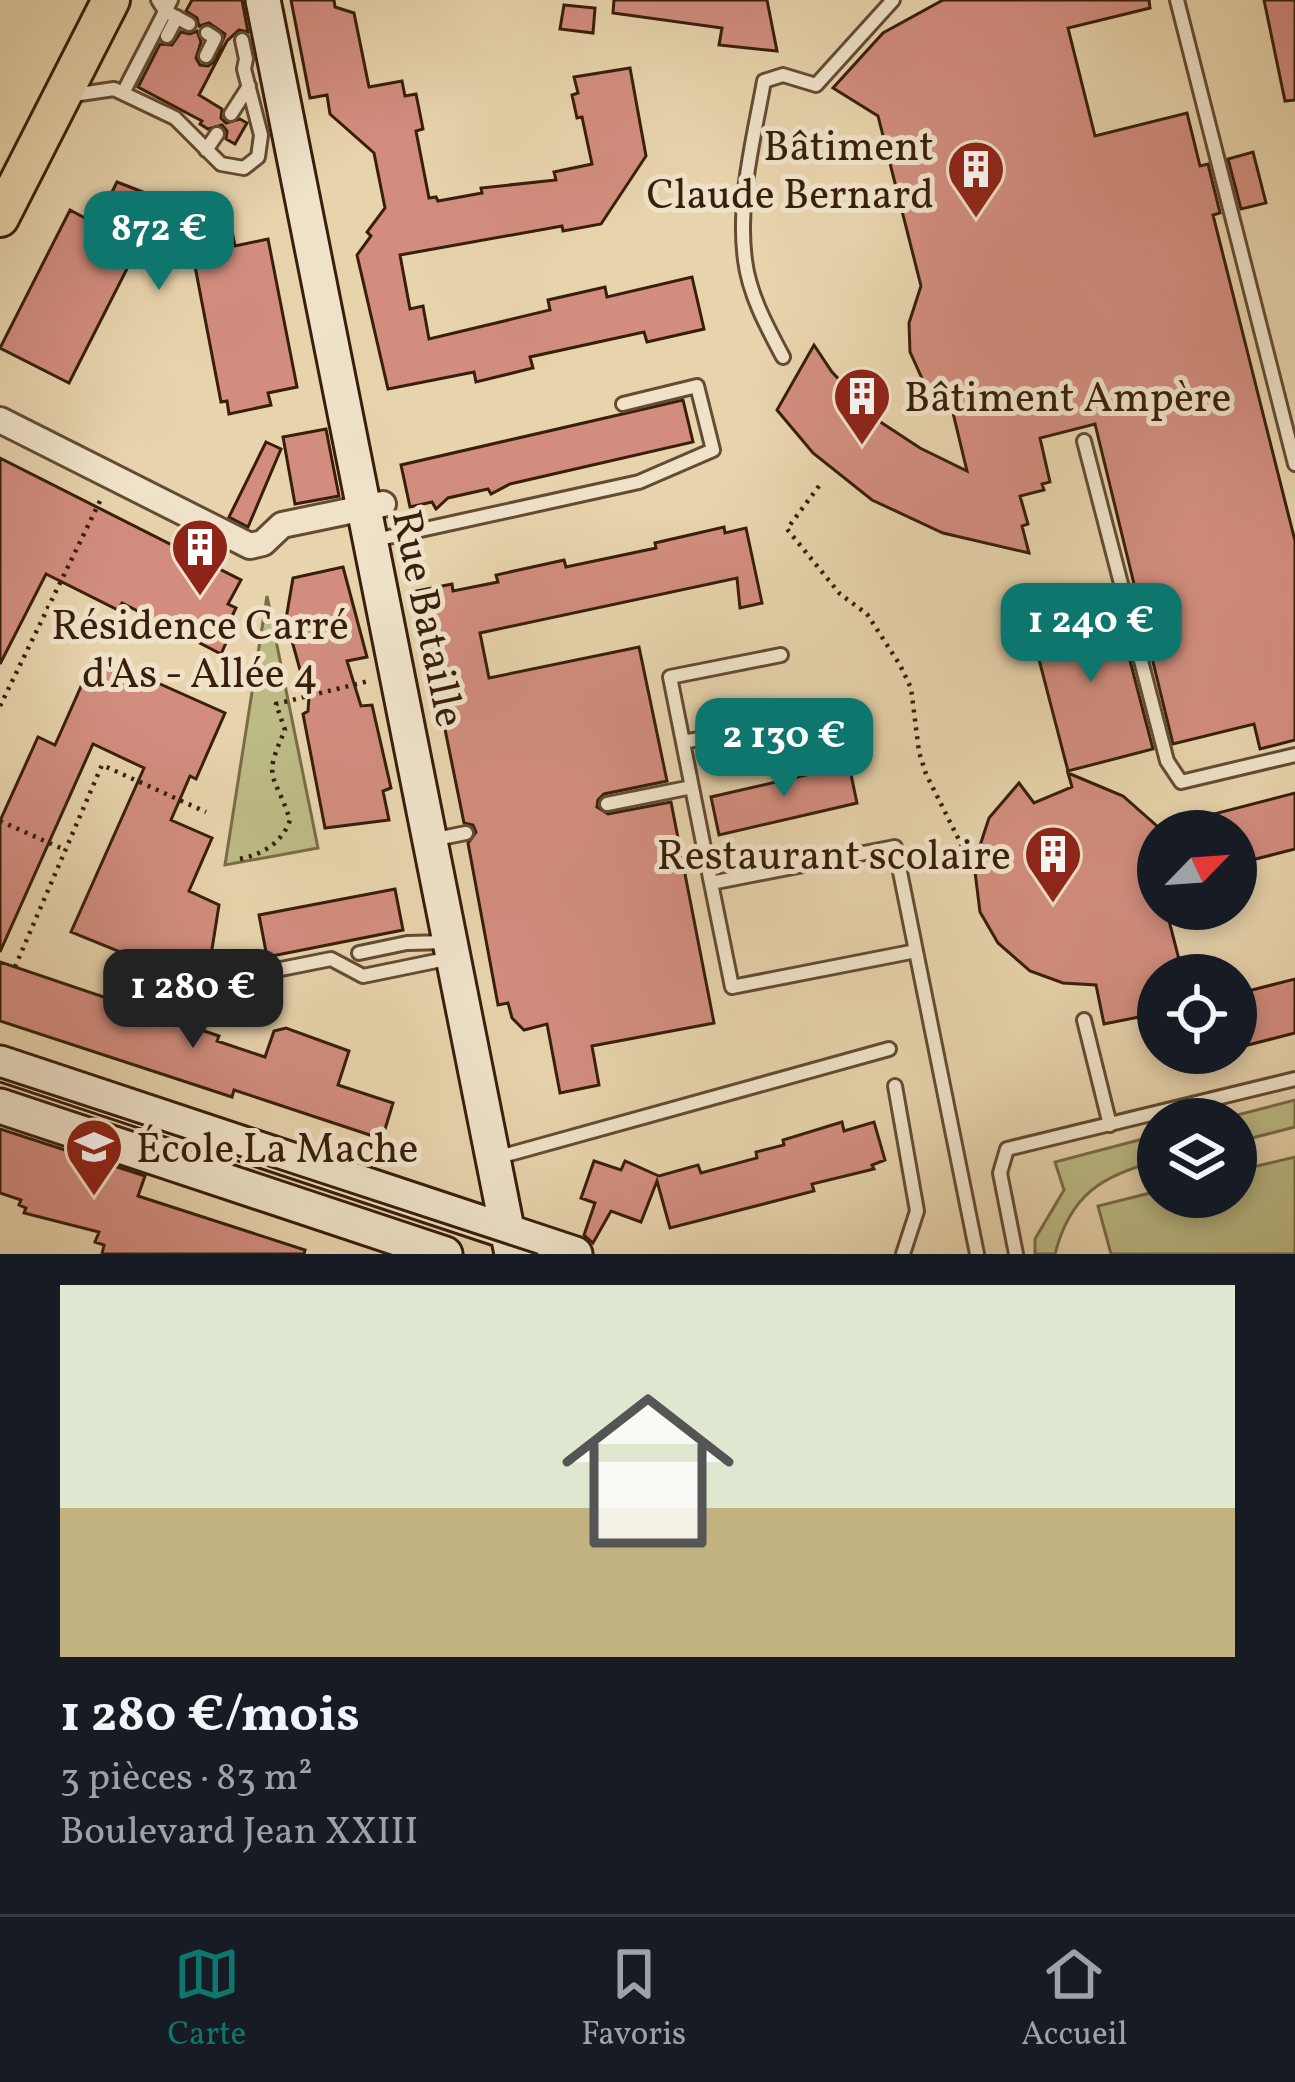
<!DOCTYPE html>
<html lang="fr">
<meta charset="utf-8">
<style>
:root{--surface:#171b24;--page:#242831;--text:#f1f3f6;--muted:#9ea1a6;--line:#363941;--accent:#0f766e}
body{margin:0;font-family:Vollkorn,serif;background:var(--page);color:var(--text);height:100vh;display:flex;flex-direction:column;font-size:45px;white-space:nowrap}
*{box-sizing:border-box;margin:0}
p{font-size:39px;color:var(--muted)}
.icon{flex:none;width:66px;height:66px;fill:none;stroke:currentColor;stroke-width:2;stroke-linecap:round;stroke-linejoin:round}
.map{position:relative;height:1254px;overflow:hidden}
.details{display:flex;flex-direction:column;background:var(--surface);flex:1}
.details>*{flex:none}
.needle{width:78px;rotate:65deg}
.fabs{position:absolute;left:1137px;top:810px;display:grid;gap:24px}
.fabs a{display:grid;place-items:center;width:120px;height:120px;border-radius:50%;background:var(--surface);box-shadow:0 6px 18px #0003;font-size:60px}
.price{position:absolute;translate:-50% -102px;padding:0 27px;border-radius:24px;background:var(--accent);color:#fff;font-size:39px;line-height:78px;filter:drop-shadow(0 3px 6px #0008)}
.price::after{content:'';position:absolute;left:50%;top:72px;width:36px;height:27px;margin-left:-18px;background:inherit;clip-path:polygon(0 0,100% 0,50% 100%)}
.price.current{background:#222;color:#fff}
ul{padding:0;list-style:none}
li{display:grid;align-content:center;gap:24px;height:636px;padding:0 60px}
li+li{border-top:3px solid var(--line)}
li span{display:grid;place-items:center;height:372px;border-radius:0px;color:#555}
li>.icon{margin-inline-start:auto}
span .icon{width:216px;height:216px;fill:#fffc;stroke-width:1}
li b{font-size:51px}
.tab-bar{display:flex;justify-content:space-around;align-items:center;height:168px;border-top:3px solid var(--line);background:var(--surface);font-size:33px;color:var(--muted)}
.tab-bar a{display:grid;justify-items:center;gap:6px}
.tab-bar .current{color:var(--accent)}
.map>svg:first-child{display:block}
</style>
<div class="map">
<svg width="1295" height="1254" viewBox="0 0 1295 1254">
<rect width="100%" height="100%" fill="#e7d3ac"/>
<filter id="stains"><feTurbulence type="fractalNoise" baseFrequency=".00167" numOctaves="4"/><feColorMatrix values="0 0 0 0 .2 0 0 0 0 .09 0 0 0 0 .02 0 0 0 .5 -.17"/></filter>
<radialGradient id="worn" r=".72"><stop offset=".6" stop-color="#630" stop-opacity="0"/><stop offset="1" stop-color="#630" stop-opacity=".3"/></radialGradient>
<path fill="#bcbb86" stroke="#7a6c48" stroke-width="3" d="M267,596L318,848L225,865Z
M1295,1100V1127L1236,1142V1119H1222Z
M1158,1135V1161C1102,1175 1070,1195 1055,1254H1035V1239L1064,1190L1055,1162Z
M1295,1157V1254H1111L1098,1206L1158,1191V1197H1236V1171Z"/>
<path fill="#d28d7e" stroke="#381e0b" stroke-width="3" d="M192,0H242L248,32L239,30L227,41L199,95L222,109L221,118L226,123L240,119L247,123L235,144L226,139L227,131L222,125L208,129L200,124L202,121L138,87L160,44L172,45L181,32L190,34L197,31L201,42L196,58L200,65L208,66L215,61L225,34L209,23L199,26L197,18L186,11Z
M291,0H334L335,7L354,13L369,87L402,81L405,96L416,94L423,129L416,131L429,198L436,197L438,201L482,193L481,188L556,180L554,172L592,164L582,117L577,118L572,95L578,93L574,77L630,68L646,156L601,224L563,231L562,226L400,255L410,309L423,306L429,339L550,310L548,300L605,287L607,297L692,277L704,329L647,342L644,332L530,357L533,368L476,382L474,372L388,389L357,255L371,236L367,232L385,208L374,153L330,114L327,95L310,98Z
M614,0H767L777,51L719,45L722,28L613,13Z
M943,0H1149L1150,8L1068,28L1095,136L1187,113L1200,166L1208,164L1220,213L1213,215L1295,541V740L1260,749L1254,724L1173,744L1095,424L1040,438L1050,482L1042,484L1044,490L1020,496L1028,524L1022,526L1029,553L943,533L872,500L813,453L777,410L814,345L832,372L879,421L920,448L967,471L953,413L926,387L910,352L909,323L921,286L878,116L833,88L883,33Z
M1264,0H1295V100L1285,101Z
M564,5L595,8L593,33L560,29Z
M1253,152L1266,203L1241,209L1228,159Z
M117,182L231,226L235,246L268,239L297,387L268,393L271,405L229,414L227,401L221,402L194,261L172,265L136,251L69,383L0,348L70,210L96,224Z
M683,400L693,442L510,484L491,494L488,489L448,498L436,509L432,502L410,507L401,465Z
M326,429L339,496L295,504L283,437Z
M266,442L281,449L248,527L229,517Z
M0,458L241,580L228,604L236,608L225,631L230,634L221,654L122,603L118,610L46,574L0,664Z
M724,527L725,533L746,528L762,603L740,608L737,578L480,633L489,678L639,647L667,781L604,794L598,800L597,807L608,814L671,802L714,1023L592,1046L599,1085L560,1093L547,1024L524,1030L512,1018L508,1003L498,1005L468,843L476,832L473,825L464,823L417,591L452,584L453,591L498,582L496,575L564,560L566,567L656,548L655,543Z
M343,567L367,657L347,661L361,706L372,705L391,788L383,791L389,820L325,828L303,714L308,711L311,669L300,670L286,619L293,578Z
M1114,599L1153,749L1068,771L1029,621Z
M95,655L225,713L196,779L190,776L171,820L212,838L189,891L219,905L206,987L71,932L144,768L93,744L0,952V821L38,737L55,745Z
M849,765L857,803L719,835L711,797Z
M1068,773L1123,796L1158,827V909H1166L1183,975H1158L1154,1014L1104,1024L1096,985L1063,983L1030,971L998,943L980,912L974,864L989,818L1019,783L1034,803L1072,787Z
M1295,793V849L1236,864V831H1176L1175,824Z
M395,889L403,930L267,957L259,915Z
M0,962L219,1036L217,1041L265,1057L274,1031L286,1028L349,1051L338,1085L393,1103L382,1139L234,1090L232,1097L0,1021Z
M1295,979V1033L1236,1048V994Z
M842,1122L844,1131L874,1122L885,1160L872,1165L874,1169L812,1184L814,1191L670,1228L657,1181L641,1222L611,1211L593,1243L584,1235L595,1203L581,1198L594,1161L621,1170L625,1161L659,1176L698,1165L701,1173L757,1158L756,1152L784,1145L783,1140Z
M0,1129L145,1176L138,1196L305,1250L304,1254H102L104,1245L95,1242L99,1232L24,1213L26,1208L19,1205L21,1200L0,1193Z"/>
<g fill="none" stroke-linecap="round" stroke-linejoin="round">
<g stroke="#644b33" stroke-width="18">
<path id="lane" d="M158,0L165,11L189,24
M1177,0L1295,464
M167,36L177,17
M206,56L215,38L207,33
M123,93L171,0
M73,95L114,89L175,118L221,164L244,168L258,157L261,135L244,69L246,59L242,40
M231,114L249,86
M206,150L217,134
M783,357C767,327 749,294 745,260C737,201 754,138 764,81L783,75L816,85L893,0
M1084,441L1167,761L1181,782L1295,755
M375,540L639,482L713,450L697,386L623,404
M683,742L793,721
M607,804L692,787
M431,840L466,833
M711,883L670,677L781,655
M916,951L732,987L711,883L895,847L977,1254
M359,953L407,943L447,942
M226,980L331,959L363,976L451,958
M1084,1020L1110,1125
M895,1086L917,1211L903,1254
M499,1157L889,1049
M1016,1254L1000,1173L1007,1149L1295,1079"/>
</g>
<g stroke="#644b33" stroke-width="30">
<path id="street" d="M0,420L250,546L263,543L282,525L383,504"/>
</g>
<g stroke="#381e0b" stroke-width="39">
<path id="secondary" d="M263,0L512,1254
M0,1063L575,1254
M0,1106L445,1254"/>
</g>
<g stroke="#381e0b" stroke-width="42">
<path id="primary" d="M0,218L111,0"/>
</g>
<path stroke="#381e0b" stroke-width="4.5" stroke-dasharray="3 6" stroke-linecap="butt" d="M819,486L787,529L840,594L867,614L900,665L911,688L919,752L926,774L964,850
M0,706L101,499
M0,821L65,850
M240,859C263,854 282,843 290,820C274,771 262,781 285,730L276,704L369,681
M15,967L102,765L206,812"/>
<use href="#lane" stroke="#efe2c9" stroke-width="12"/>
<use href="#street" stroke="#efe2c9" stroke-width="24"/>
<use href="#secondary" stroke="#efe2c9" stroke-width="33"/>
<use href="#primary" stroke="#e7d3ac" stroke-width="36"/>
<path stroke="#381e0b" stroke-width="3" d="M0,1078L537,1254"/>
</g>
<defs>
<g id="building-pin" transform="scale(3)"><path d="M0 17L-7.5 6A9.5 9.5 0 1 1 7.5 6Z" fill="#8f2418" stroke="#efe2c9"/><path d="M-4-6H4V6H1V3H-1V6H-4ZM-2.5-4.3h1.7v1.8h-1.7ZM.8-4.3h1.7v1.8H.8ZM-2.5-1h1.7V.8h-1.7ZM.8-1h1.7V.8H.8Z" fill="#fff"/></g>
<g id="school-pin" transform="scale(3)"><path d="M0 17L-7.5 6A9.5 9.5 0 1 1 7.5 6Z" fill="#8f2418" stroke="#efe2c9"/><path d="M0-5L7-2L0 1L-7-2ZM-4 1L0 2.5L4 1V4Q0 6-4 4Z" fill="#fff"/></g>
</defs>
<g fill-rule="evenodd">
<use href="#building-pin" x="976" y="169"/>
<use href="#building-pin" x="862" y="396"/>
<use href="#building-pin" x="200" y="547"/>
<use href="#building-pin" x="1053" y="854"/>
<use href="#school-pin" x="94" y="1147"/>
</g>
<g text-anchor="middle" stroke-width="10" stroke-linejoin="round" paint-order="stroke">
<g font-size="42" fill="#381e0b" stroke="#efe2c9" text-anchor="end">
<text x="934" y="160">Bâtiment<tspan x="934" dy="48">Claude Bernard</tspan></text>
<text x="904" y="411" text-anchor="start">Bâtiment Ampère</text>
<text x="200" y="639" text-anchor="middle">Résidence Carré<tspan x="200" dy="48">d'As - Allée 4</tspan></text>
<text x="1011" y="869">Restaurant scolaire</text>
<text x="136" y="1162" text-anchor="start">École La Mache</text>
</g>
<g font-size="42" fill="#381e0b" stroke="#efe2c9">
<text transform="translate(430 618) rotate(78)" y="15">Rue Bataille</text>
</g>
</g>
<rect width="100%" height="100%" filter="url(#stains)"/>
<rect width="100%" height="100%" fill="url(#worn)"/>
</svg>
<div class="fabs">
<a><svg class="needle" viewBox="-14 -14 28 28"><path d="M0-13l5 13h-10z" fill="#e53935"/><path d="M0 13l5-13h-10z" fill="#9ea1a6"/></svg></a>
<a><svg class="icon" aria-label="locate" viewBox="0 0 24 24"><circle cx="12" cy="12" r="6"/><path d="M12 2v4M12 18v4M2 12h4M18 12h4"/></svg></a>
<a><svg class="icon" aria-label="layers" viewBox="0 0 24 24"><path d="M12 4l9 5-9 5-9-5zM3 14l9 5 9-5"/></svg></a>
</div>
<b class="price" style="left:159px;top:293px">872 €</b>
<b class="price" style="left:1091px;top:685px">1 240 €</b>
<b class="price" style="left:784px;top:800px">2 130 €</b>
<b class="price current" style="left:193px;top:1051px">1 280 €</b>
</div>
<section class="details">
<ul>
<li><span style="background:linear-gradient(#dfe7d0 60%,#c2b280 0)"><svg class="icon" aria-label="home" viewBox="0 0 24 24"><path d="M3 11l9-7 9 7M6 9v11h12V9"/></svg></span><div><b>1 280 €/mois</b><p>3 pièces · 83 m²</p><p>Boulevard Jean XXIII</p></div></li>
</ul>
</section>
<nav class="tab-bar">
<a class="current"><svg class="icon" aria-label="map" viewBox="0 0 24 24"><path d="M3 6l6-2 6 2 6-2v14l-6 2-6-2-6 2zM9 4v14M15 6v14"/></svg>Carte</a>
<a><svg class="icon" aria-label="saved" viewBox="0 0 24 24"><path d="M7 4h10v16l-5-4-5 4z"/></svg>Favoris</a>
<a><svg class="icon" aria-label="home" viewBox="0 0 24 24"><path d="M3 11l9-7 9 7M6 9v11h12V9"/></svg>Accueil</a>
</nav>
